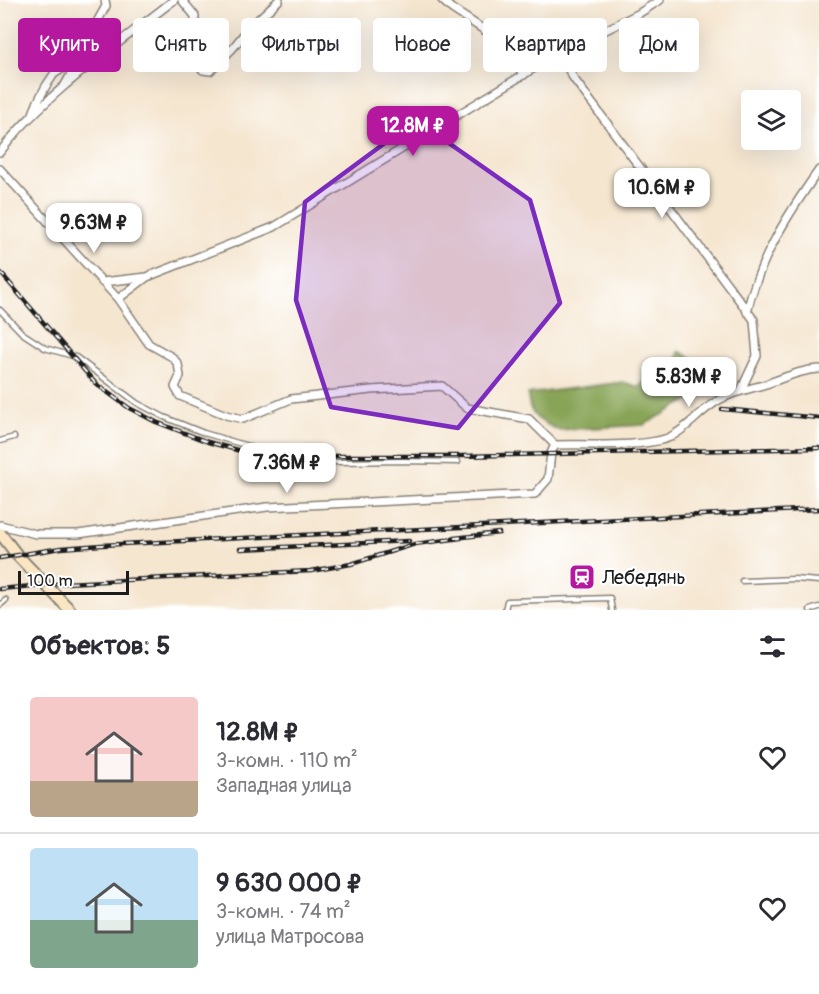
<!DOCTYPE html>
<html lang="ru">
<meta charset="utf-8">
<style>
:root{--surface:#fff;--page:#f7f7f7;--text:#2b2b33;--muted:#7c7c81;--line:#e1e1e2;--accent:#b5179e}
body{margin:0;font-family:Pangolin,sans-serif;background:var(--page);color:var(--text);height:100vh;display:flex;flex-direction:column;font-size:22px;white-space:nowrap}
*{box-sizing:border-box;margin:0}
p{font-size:20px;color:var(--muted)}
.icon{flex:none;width:33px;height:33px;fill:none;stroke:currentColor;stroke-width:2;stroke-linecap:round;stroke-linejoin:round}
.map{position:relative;height:610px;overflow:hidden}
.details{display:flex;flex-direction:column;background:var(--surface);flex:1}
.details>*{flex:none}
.top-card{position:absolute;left:18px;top:18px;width:783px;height:54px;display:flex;gap:12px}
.fabs{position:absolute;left:741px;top:90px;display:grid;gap:12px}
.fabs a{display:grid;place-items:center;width:60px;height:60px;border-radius:6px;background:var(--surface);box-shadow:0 6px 24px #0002;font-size:30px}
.scale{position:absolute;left:18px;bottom:15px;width:111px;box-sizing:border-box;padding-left:6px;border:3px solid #1c1c1c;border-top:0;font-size:16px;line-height:21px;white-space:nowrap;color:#1c1c1c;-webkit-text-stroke:4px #fff;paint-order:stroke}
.price{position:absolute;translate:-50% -51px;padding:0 14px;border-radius:12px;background:#fff;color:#222;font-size:20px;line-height:39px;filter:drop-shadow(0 2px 3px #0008)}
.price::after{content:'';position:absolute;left:50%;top:36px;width:18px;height:14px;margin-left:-9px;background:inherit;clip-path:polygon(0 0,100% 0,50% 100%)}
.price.active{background:var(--accent);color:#fff}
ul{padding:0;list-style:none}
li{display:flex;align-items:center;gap:18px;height:150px;padding:0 30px}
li+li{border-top:2px solid var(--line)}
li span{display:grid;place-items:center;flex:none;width:168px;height:120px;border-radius:6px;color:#555}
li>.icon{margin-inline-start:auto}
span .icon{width:72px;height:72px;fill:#fffc;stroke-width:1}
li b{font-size:26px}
h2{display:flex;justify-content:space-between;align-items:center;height:72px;padding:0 30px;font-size:26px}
.tag{padding:0 21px;border-radius:6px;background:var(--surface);box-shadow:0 6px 24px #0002;font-size:21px;line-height:54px}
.tag.active{background:var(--accent);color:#fff}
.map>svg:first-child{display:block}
</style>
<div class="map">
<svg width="819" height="610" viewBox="0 0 819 610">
<rect width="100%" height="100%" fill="#fff"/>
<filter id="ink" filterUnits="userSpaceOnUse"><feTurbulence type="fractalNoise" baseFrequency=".0167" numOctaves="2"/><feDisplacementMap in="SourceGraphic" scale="12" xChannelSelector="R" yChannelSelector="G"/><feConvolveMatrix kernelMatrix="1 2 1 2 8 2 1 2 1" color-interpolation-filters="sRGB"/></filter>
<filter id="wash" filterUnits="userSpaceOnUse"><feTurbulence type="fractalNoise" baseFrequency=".008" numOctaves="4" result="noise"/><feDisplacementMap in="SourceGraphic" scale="24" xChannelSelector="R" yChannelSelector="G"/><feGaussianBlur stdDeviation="1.35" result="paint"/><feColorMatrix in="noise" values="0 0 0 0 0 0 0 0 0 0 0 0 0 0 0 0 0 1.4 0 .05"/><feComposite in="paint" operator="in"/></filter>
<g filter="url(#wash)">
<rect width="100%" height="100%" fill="#f5e6d0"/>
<path fill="#88a456" stroke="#526039" stroke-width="1.5" d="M679,351L692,358L691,379L696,396L644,425L558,430C539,421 528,416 528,394L623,382L639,387L657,370L676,366Z"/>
</g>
<g filter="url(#ink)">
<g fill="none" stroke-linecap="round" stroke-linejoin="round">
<g stroke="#888176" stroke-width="7">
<path id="lane" d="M0,310L22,333L45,348L76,357L137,403L164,417L204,433L248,446L272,463L403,461L458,462
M0,441L14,437
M742,581L794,579L819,581
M0,605L6,600
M505,610L507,601L610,598L612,610
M810,610L819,607"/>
</g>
<g stroke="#888176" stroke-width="10">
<path id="street" d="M182,0L195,16L196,63L203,70L210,71L232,49L249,28L279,0
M442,0L452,9L495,37L524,75
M559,53L574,79L754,320L757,356L741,390
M65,85L81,56
M32,116L38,101L46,86L54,74L71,63L79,54L106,6L105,0
M0,152C44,94 117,45 174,0
M0,169L118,299L149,344L172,357L178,364L180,376L175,387L180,396L226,415L243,419L291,399L371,390L442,386L467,408L529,419L555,445C583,444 646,448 670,437C686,429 696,416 710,406C726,393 747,390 766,384C784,378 800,370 819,369
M147,277L274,227L559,53L638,14L660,0
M102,282L147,277L118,299
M747,312C759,259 788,214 819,170
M0,525L36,534H78L267,507L535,494L548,479L551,453L555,445"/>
</g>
<g stroke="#888176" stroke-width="14">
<path id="secondary" d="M0,533L17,555L70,610"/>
</g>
<use href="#lane" stroke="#fff" stroke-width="4"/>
<use href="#street" stroke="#fff" stroke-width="7"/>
<use href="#secondary" stroke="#fbe6c4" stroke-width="10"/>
<g stroke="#1c1c1c" stroke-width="4.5">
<path id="rail" d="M0,272L96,384L129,408L156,422L208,442L244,452L282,456H462L819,448
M722,409L819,418
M454,538L499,533
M240,549L409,541
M0,558L61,548L102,545L819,509
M0,589L65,583L311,571L351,564L415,544L461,538"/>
</g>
<use href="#rail" stroke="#fff" stroke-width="2" stroke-dasharray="7" stroke-linecap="butt"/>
</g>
</g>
<path fill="#7b2cbf" fill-opacity="0.2" stroke="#7b2cbf" stroke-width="4.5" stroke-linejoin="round" d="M416,120L530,200L560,303L458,428L331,407L296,300L305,202Z"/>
<defs>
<g id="station-square" transform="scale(1.35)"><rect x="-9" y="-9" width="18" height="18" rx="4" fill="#b5179e" stroke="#fff"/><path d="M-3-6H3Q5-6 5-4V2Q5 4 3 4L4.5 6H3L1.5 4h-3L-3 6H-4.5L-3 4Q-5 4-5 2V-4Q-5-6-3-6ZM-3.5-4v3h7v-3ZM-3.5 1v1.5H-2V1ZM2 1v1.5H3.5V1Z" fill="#fff"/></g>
</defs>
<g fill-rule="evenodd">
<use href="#station-square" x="582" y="577"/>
</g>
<g text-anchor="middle" stroke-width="4.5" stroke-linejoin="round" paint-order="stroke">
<g font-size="20" fill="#1c1c1c" stroke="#fff" text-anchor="start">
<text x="602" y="584">Лебедянь</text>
</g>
</g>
</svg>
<div class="fabs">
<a><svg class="icon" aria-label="layers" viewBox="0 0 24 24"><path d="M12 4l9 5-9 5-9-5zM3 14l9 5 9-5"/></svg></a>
</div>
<div class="scale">100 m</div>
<b class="price active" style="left:413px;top:157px">12.8M ₽</b>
<b class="price" style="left:662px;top:219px">10.6M ₽</b>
<b class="price" style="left:94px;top:254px">9.63M ₽</b>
<b class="price" style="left:689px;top:408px">5.83M ₽</b>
<b class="price" style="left:287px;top:494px">7.36M ₽</b>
<div class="top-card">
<a class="tag active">Купить</a>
<a class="tag">Снять</a>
<a class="tag">Фильтры</a>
<a class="tag">Новое</a>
<a class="tag">Квартира</a>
<a class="tag">Дом</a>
</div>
</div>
<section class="details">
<h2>Объектов: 5<svg class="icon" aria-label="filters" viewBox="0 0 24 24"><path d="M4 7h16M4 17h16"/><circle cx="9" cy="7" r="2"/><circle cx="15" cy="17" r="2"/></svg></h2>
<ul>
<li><span style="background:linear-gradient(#f6c9c9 70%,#b9a48a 0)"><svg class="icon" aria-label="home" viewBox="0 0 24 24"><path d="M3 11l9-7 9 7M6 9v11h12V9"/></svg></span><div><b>12.8M ₽</b><p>3-комн. · 110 m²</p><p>Западная улица</p></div><svg class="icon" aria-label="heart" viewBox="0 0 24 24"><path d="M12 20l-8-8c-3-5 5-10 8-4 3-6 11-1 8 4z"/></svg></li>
<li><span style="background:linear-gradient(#bfe0f5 60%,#7fa58c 0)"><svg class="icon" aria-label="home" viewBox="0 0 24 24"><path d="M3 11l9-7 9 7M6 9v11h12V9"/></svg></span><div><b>9 630 000 ₽</b><p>3-комн. · 74 m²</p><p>улица Матросова</p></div><svg class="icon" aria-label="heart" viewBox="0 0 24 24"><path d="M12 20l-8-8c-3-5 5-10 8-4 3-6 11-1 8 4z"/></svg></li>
</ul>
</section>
